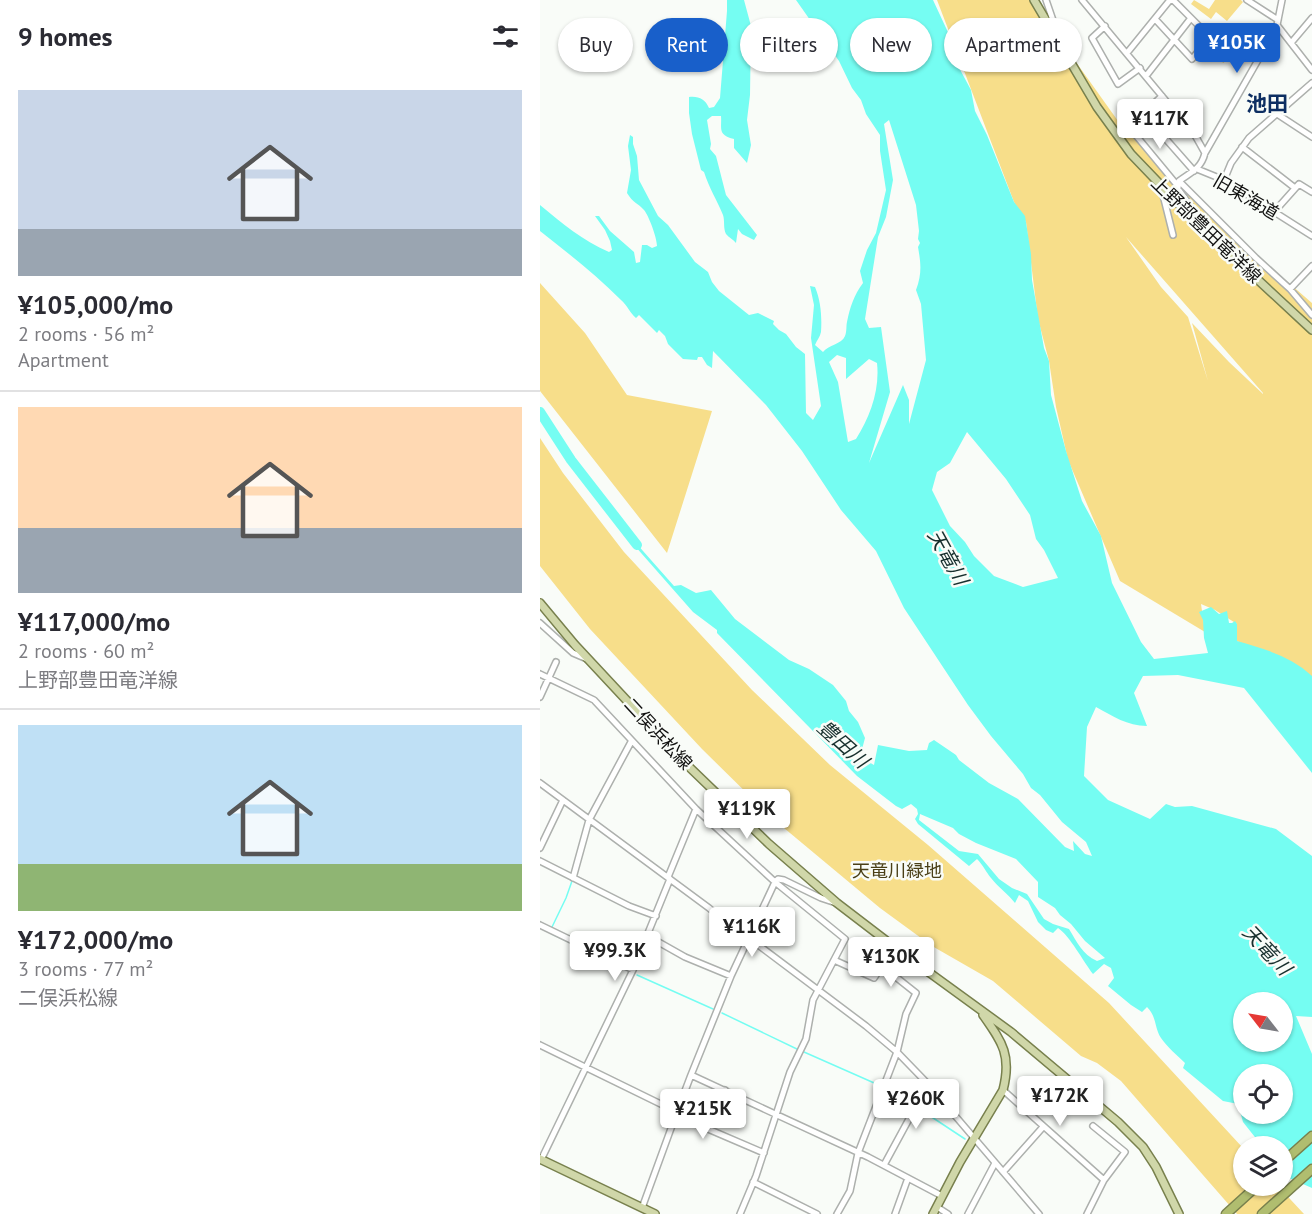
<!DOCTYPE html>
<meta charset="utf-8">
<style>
:root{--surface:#fff;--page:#f2f2f3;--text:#2b2b33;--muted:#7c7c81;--line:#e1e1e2;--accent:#185fca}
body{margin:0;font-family:"PT Sans","Noto Sans JP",sans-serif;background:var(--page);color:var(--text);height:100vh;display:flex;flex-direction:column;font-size:22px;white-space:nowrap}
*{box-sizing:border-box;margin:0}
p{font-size:20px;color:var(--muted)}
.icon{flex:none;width:33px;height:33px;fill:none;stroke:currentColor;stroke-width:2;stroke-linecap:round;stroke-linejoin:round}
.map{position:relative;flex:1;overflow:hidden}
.side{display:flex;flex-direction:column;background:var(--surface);width:540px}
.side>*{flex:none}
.hud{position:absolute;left:18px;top:18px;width:570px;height:54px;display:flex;gap:12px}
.needle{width:39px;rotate:301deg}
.buttons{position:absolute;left:693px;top:992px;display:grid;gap:12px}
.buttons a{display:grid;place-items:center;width:60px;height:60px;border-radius:50%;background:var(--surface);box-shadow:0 2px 4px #0004;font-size:30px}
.price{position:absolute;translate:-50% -51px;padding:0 14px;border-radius:6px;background:#fff;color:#222;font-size:20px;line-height:39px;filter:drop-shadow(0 2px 3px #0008)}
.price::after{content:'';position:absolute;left:50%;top:36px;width:18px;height:14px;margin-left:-9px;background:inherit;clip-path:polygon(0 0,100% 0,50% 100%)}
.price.active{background:var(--accent);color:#fff}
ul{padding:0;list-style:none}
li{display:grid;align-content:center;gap:12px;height:318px;padding:0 18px}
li+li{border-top:2px solid var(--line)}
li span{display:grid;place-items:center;height:186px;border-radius:0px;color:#555}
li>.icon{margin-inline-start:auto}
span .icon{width:108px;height:108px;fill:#fffc;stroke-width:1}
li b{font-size:26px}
h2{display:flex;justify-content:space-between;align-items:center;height:72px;padding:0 18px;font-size:26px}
.pill{padding:0 21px;border-radius:27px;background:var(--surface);box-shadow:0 2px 4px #0004;font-size:21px;line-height:54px}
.pill.active{background:var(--accent);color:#fff}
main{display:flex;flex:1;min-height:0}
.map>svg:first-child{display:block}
</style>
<main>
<section class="side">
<h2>9 homes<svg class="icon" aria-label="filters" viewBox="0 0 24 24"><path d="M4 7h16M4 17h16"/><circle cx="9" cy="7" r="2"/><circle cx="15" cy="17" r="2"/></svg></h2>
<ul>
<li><span style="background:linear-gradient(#c9d6e8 75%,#9aa5b1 0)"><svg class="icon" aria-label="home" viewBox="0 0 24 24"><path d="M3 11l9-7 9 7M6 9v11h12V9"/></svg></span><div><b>¥105,000/mo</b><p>2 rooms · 56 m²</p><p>Apartment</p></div></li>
<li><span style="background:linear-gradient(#ffd9b3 65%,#9aa5b1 0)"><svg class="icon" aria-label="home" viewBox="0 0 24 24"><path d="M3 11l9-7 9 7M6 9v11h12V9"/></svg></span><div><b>¥117,000/mo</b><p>2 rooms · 60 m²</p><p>上野部豊田竜洋線</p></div></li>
<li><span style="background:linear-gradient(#bfe0f5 75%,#8fb573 0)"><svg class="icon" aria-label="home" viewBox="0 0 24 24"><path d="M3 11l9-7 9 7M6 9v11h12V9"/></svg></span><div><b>¥172,000/mo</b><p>3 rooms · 77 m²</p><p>二俣浜松線</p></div></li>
</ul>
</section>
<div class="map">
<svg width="772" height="1214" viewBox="0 0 772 1214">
<rect width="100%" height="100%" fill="#f9fcf8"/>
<path fill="#f7de8a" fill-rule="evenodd" d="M397,0H497L501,13L583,128L685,228L772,303V678L697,641V624L675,610L661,604L665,632L580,581L528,460L516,407L509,361L498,319L486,222L474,202ZM586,237L723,393V394L689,362L652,323L668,381L648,317L621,287Z
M654,0L669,9L675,0H701L703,2L687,21L676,12L671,19L651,4Z
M681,32L695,54L683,63L670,40Z
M0,283L45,333L87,395L172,411L127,553L0,391Z
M0,438L23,473L84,552L212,690L290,765L388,845L569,1003L703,1148L704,1185H737L764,1214H697L581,1081L557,1063L541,1056L453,981L392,946L340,908L232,818L162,749L50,629L0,566Z"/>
<path fill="#75fdf2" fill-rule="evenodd" d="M187,0H204L211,26L210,95L207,120L211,145L207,163L194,148V139C177,135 182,128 181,116H172L167,120L171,144L170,149L176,156L186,195L217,235L214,240L202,234L198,229L196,243C193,239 189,238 186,234C183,228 185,221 183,215C177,200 169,188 164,172L161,170L152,134L149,113V97C159,96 165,99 169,108L174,107L180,98L187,11Z
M256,0H393L413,43L416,51V62L431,90L435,111L447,135L474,202L485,216L491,254L492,280L504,348L509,361L511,395L526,451L542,501L561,536L572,583L601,642L614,659L668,653L664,638L663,620L659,612L671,607L679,614L687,611L689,623H692L695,621L697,624V641C724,649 751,656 772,676V773L704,688L638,675L603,676L594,693L607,726C587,726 573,716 556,707L547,727L544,776L568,800L610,819L626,804L635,807L652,806L736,829L772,856V1017L756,1016L772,1054V1188L749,1178L743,1171L742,1146H722L703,1122L698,1104L683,1101L643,1068L645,1063C637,1055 627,1047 621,1038C614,1027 617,1017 607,1007L602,1012L591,1005L568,986L574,978L571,968L564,964L553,974C543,961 530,936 518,928L513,933L506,930L498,922L488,901L479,895L475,903C468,894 458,887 451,878C446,872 443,865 437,859L429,866L378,824L375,819L378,814L377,809L371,804L362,809L356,806L317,776L177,633V630L153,612L87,537L88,534L134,586L141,585L156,593L171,590L195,619L249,660L269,669L293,685L306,701L309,711L318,722L325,738L321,753L327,761L334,765L338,745L369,751L387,750L389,743L394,740L416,755L419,760L449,783L478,799L525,847L534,851L533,841L545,854L552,856L546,842L522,822L500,795L491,788L483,774L451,736L428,705L364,608L336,551L301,510L262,451L226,405L173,351L172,368L167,365L162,357H158L157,360L143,359L128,344L125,336L119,330L117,333L99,315L96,318C90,313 87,305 81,300C56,275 28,253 0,231V205C22,223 43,241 69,252L72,250L70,241L65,230L55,216H59L70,231L94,252L96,263L100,262L102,245H107L112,248L117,246C117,238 109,216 104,210C98,203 93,203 87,193L91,170L88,146L90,135L93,137V144L97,156L99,180L118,216L128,225L155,262L168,272L172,282L179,291L209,315L218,313L234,321L233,324L239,330L246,334L256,347L265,354L266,413L273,420L281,406L271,338L274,305L270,286L275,287C281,301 282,318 281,332C280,337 277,340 275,345L283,352C288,345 302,344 305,336C307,331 306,326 307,322C310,307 314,295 323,283L320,271L327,250L336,233L346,190L340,151V135L326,114L321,100L312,88L299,61ZM349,120L376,205L379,231L378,239L380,243L378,247C381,264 382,274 376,290L381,304L386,360L369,424V400L363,385L329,463L350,392L341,327L329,328L325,319L338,237L346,217L353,180L344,124ZM297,355L306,358V379L329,359L337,363C340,390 330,417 316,439L308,442L298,382L289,362ZM427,432L466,479L490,515L496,539L504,550L518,578L483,587L454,576L434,556L425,542L410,526L392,490L397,472L410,463ZM380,814L413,828L419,834L436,843L476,859L498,882V897L515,908L520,915L531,924L545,941L565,958L557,961C542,954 537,942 529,929L513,924L504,919L487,894L472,888L459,879L438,854L419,851L379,820ZM704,1002H742V1041H704ZM704,1074H742V1113H704Z"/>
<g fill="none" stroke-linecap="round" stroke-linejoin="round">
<path stroke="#75fdf2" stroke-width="1.5" d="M12,927L26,898L32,881
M12,934L42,948
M97,975L173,1009
M182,1013L259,1050
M264,1052L341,1086
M346,1089L373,1105
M378,1108L425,1139"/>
<path stroke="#75fdf2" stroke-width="10" d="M0,412L31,460L97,545"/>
<g stroke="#adb0ad" stroke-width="8">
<path id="minor" d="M506,0L516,29L517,39
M542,0L656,137L665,153
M707,0L738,20
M616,20L652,59L670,37L633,0
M737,25L772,70
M565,26L552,38L578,84L600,68
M751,43L772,18
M587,53L630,0
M606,76L651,18
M622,96L589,127L637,185
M603,113L654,171
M737,114L772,137
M702,147L755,188
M657,169L684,180L772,236
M684,180L691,163L709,138L772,83
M639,181C651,172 661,169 665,153L730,39L737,25L742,0
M639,181L716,258L750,289L772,315
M638,183V189L660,219L661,227
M621,187L633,235
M734,212L759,184L772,192
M750,289L772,266
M0,623L33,653L47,659
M0,674L54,700L156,809L235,882L305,939L273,1000L266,1039L250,1072L216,1176L200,1214
M0,697L16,662
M0,783L169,908L200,934L209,938L326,1026L357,1052L388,1084L499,1214
M0,848L23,800
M0,861L89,906L116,916
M33,878L49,820L91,742
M0,925L93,970
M106,935L145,957L191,976
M294,960L334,978L342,966L376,993L366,1014L357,1052L318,1153L310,1191L297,1214
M0,1045L137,1112L151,1075L328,1157L402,1196
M151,1075L191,976L235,882L238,879L244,880L281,898L296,903
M185,1090L168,1129L224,1153
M463,1090L564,1180
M1,1160L93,970L130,879L128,877L156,809
M344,1165L388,1084
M463,1172L503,1127
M213,1182L277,1214
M397,1207L408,1214
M102,1208L137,1112
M355,1214L368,1178
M428,1214L455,1163
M547,1214L564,1180L585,1152L553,1126"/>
</g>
<g stroke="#78804d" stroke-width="10">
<path id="major" d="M494,0L557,107L591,154L661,227L772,330
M0,603L35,645L145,763L229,844L297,903L361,952L471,1032L578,1122L603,1147L616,1167L639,1214
M0,1159L115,1214
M393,1214L420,1162L463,1090C472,1055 462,1042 443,1015"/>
</g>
<g stroke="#78804d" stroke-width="11">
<path id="highway" d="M742,1163L772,1136
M686,1214L718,1185
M722,1214L772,1169"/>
</g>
<use href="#minor" stroke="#fff" stroke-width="5"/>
<use href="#major" stroke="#d0d7a9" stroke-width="7"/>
<use href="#highway" stroke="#b0bd6f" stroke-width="8"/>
</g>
<g text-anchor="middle" stroke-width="5" stroke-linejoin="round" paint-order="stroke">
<g font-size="18" fill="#10100f" stroke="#f9fcf8">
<text transform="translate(706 197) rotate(30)" y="6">旧東海道</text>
<text transform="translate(666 230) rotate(44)" y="6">上野部豊田竜洋線</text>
<text transform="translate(118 734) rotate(47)" y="6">二俣浜松線</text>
</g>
<g font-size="18" fill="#4a3f16" stroke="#f9fcf8">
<text x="357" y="877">天竜川緑地</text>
</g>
<g font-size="20" font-style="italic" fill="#172f2d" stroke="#f9fcf8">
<text transform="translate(408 557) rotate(61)" y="7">天竜川</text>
<text transform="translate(303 744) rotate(42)" y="7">豊田川</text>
<text transform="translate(727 950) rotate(47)" y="7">天竜川</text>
</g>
<g font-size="21" font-weight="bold" fill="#0d2e62" stroke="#f9fcf8">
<text x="727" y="111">池田</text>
</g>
</g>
</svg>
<div class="buttons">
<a><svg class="needle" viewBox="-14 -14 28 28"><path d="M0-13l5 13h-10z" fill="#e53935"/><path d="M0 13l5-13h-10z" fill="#7c7c81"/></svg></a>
<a><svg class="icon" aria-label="locate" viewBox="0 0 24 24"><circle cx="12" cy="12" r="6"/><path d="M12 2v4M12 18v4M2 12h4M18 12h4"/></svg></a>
<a><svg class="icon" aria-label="layers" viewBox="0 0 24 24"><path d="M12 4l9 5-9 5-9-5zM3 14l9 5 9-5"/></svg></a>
</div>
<b class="price active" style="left:697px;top:74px">¥105K</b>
<b class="price" style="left:620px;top:150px">¥117K</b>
<b class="price" style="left:207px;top:840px">¥119K</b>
<b class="price" style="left:212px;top:958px">¥116K</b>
<b class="price" style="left:75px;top:982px">¥99.3K</b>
<b class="price" style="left:351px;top:988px">¥130K</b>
<b class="price" style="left:520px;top:1127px">¥172K</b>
<b class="price" style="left:376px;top:1130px">¥260K</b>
<b class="price" style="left:163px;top:1140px">¥215K</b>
<div class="hud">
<a class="pill">Buy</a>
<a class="pill active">Rent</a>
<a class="pill">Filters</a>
<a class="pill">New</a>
<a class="pill">Apartment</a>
</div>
</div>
</main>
